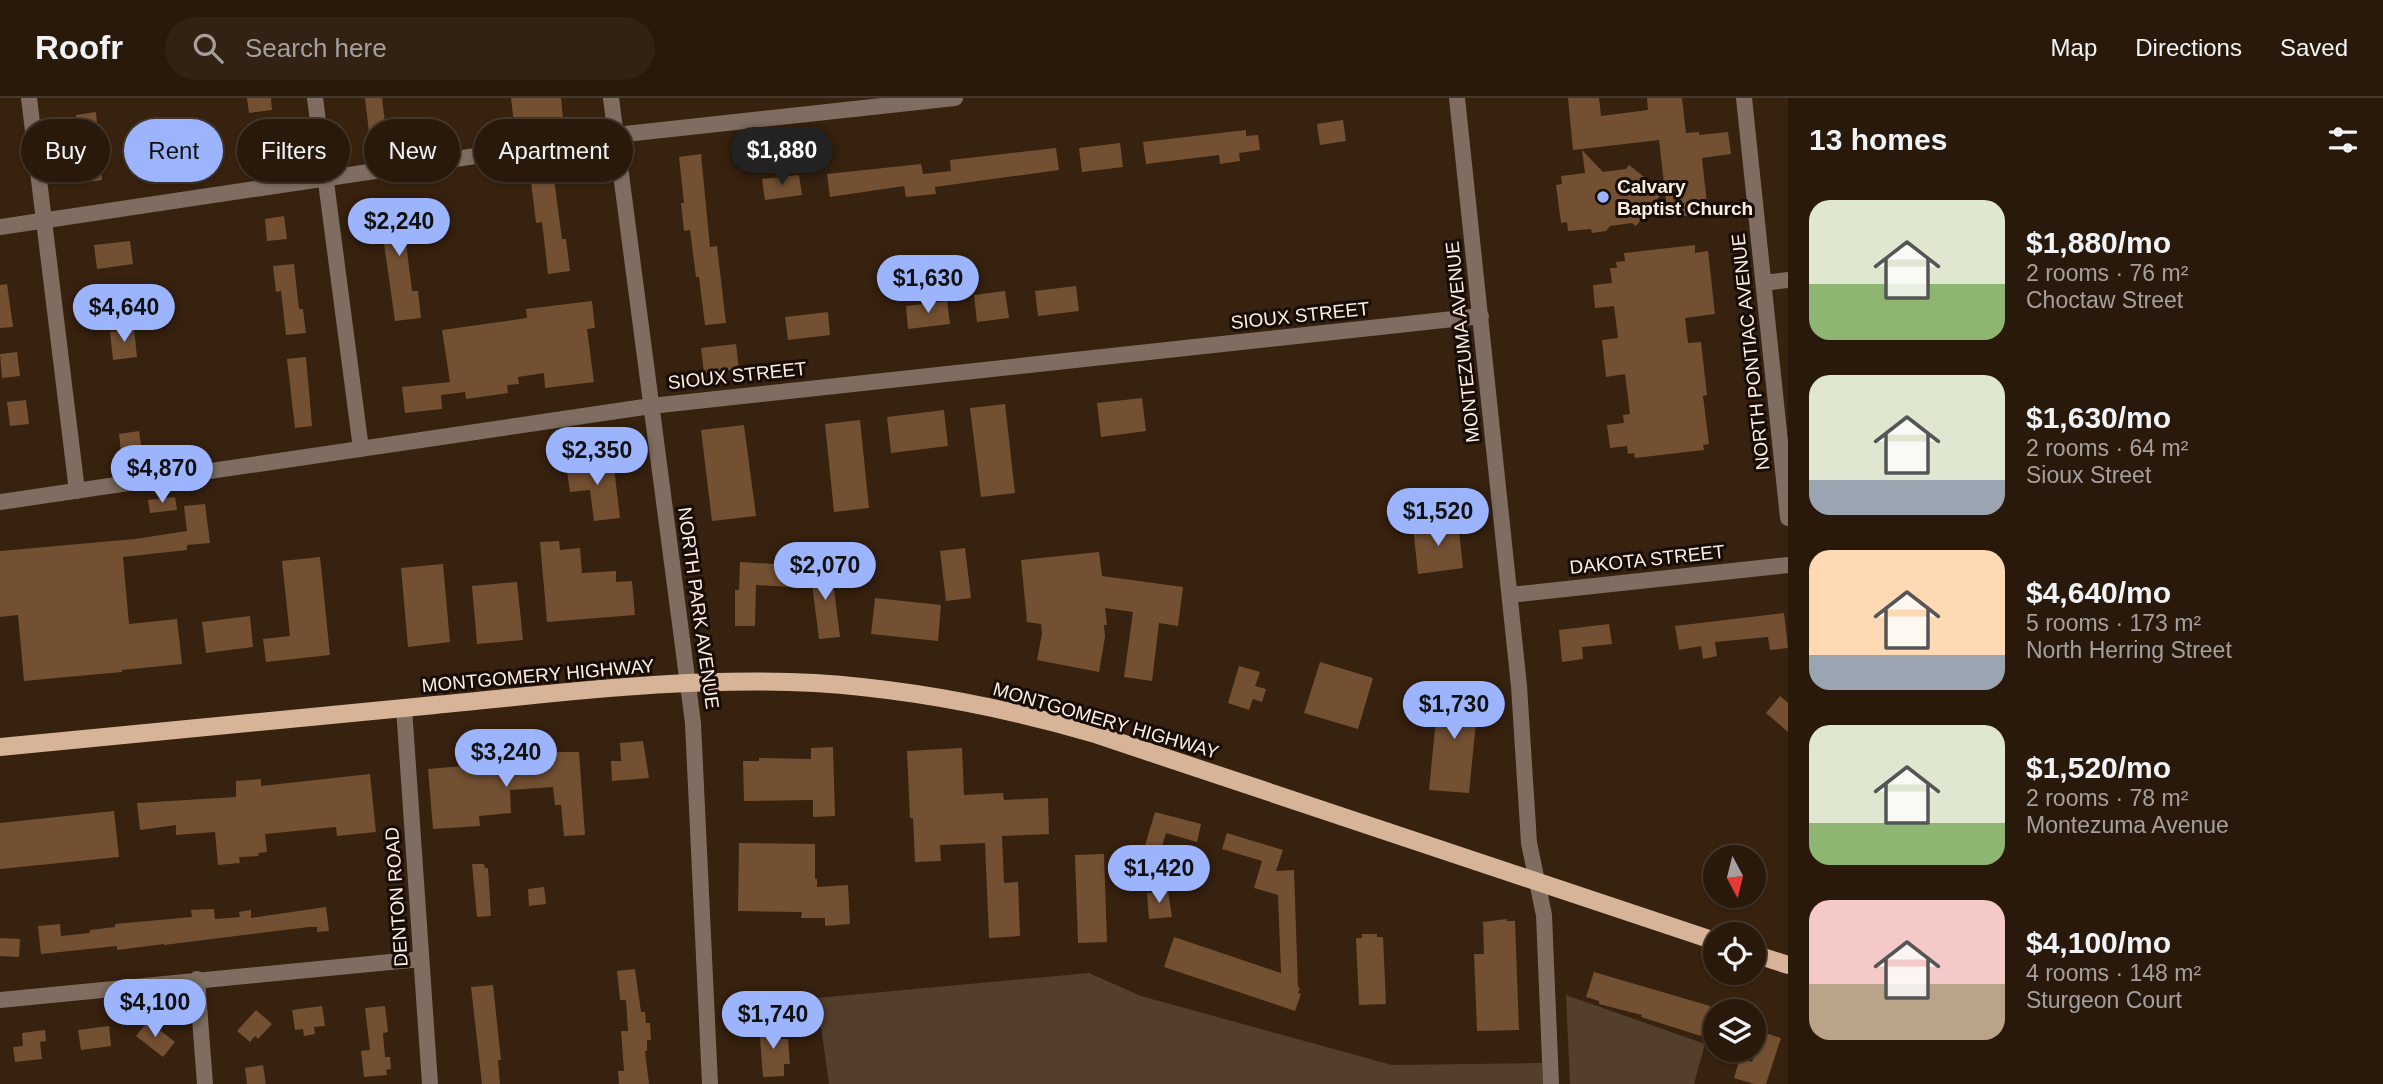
<!DOCTYPE html>
<meta charset="utf-8">
<style>
:root{--surface:#29190b;--page:#312214;--text:#f1f3f6;--muted:#a5a09d;--line:#45382c;--accent:#9cb4fd}
body{margin:0;font-family:Arial,sans-serif;background:var(--page);color:var(--text);height:100vh;display:flex;flex-direction:column;font-size:26px;white-space:nowrap}
*{box-sizing:border-box;margin:0}
p{font-size:23px;color:var(--muted)}
.icon{flex:none;width:38px;height:38px;fill:none;stroke:currentColor;stroke-width:2;stroke-linecap:round;stroke-linejoin:round}
.map{position:relative;flex:1;overflow:hidden}
.panel{display:flex;flex-direction:column;background:var(--surface);width:595px}
.panel>*{flex:none}
.hud{position:absolute;left:21px;top:21px;width:665px;height:63px;display:flex;gap:14px}
.needle{width:46px;rotate:173deg}
.tools{position:absolute;left:1703px;top:747px;display:grid;gap:14px}
.tools a{display:grid;place-items:center;width:63px;height:63px;border-radius:50%;background:var(--surface);box-shadow:0 2px 5px #0004,0 0 0 2px var(--line);font-size:35px}
.price{position:absolute;translate:-50% -60px;padding:0 16px;border-radius:24px;background:var(--accent);color:#111;font-size:23px;line-height:46px;filter:drop-shadow(0 2px 4px #0008)}
.price::after{content:'';position:absolute;left:50%;top:42px;width:21px;height:16px;margin-left:-10px;background:inherit;clip-path:polygon(0 0,100% 0,50% 100%)}
.price.on{background:#222;color:#fff}
ul{padding:0;list-style:none}
li{display:flex;align-items:center;gap:21px;height:175px;padding:0 21px}
li span{display:grid;place-items:center;flex:none;width:196px;height:140px;border-radius:21px;color:#555}
li>.icon{margin-inline-start:auto}
span .icon{width:84px;height:84px;fill:#fffc;stroke-width:1}
li b{font-size:30px}
h2{display:flex;justify-content:space-between;align-items:center;height:84px;padding:0 21px;font-size:30px}
.tag{padding:0 24px;border-radius:32px;background:var(--surface);box-shadow:0 2px 5px #0004,0 0 0 2px var(--line);font-size:24px;line-height:63px}
.tag.on{background:var(--accent);color:#111}
header{display:flex;align-items:center;gap:42px;box-sizing:border-box;height:98px;padding:0 35px;background:var(--surface);border-bottom:2px solid var(--line)}
header strong{font-size:33px}
nav{display:flex;gap:38px;margin-inline-start:auto;font-size:24px}
.search{width:490px;height:63px;background:var(--page);display:flex;align-items:center;gap:18px;box-sizing:border-box;padding:0 24px;border-radius:38px;color:var(--muted);font-size:26px}
main{display:flex;flex:1;min-height:0}
.map>svg:first-child{display:block}
</style>
<header>
<strong>Roofr</strong>
<div class="search"><svg class="icon" aria-label="search" viewBox="0 0 24 24"><circle cx="10" cy="10" r="6"/><path d="M15 15l6 6"/></svg>Search here</div>
<nav><a>Map</a><a>Directions</a><a>Saved</a></nav>
</header>
<main>
<div class="map">
<svg width="1788" height="986" viewBox="0 0 1788 986">
<rect width="100%" height="100%" fill="#37210f"/>
<path fill="#543e2c" d="M1089,875L1141,898L1392,967L1542,965L1543,986H829L817,900Z
M1566,897L1705,946L1694,986H1570Z"/>
<path fill="#745032" d="M247,0H271L272,12L249,15Z
M365,0H382L387,41L370,43Z
M511,0H561L563,20L514,26Z
M1568,0H1599L1601,18L1648,12L1647,0H1682L1686,35L1699,34V37L1728,34L1731,56L1702,60L1708,115L1668,120L1659,42L1573,52Z
M96,14L98,36L78,38L76,17Z
M1343,22L1346,43L1320,47L1317,26Z
M1246,32V38L1258,37L1260,52L1239,55L1240,63L1220,66L1219,57L1146,66L1143,44Z
M271,34L275,61L257,63L253,36Z
M1120,45L1123,69L1082,74L1079,50Z
M1056,50L1059,72L935,89L936,96L906,99L904,88L830,99L827,76L921,66L923,76L951,73L950,62Z
M1582,52L1603,74L1626,71L1629,67L1663,94L1636,128L1632,125L1610,128L1606,133L1592,135L1591,131L1568,133L1567,124L1561,125L1556,87L1562,86L1561,78L1585,75Z
M701,56L710,149L717,148L726,225L705,227L699,179H696L690,132L684,133L681,105H684L679,59Z
M100,58L102,82L87,84L84,60Z
M799,77L802,97L765,102L762,81Z
M554,81L562,141H566L570,173L548,176L542,124L536,125L531,84Z
M407,100L411,128L404,129L412,193H418L421,220L395,223L378,103Z
M284,118L287,141L267,143L265,121Z
M130,143L133,166L97,171L94,147Z
M1695,147V155L1708,153L1715,216L1685,220L1688,245L1701,244L1707,297L1703,298L1709,346L1703,347L1704,352L1635,360L1634,355L1628,356L1627,348L1610,350L1607,327L1624,325L1623,317L1630,316L1625,276L1606,279L1602,242L1618,240L1614,208L1595,210L1593,187L1612,185L1610,170H1617L1616,164L1625,163L1624,155Z
M294,166L299,211H303L306,235L286,237L281,193L276,194L273,168Z
M7,186L13,229L0,230V187Z
M1076,188L1079,213L1038,218L1035,193Z
M1005,193L1009,220L977,224L974,197Z
M592,203L595,230L587,231L594,284L545,290L544,275L518,279L519,286L507,287L508,295L466,301L465,294L441,297L442,311L405,315L402,289L450,284L442,232L527,220L526,211Z
M947,203L950,226L908,231L906,208Z
M828,214L830,237L788,242L785,219Z
M134,231L137,259L113,262L110,234Z
M736,246L739,271L704,275L701,250Z
M17,254L20,278L2,280L0,256Z
M306,259L312,328L295,330L287,261Z
M1142,300L1146,333L1101,339L1097,305Z
M26,302L29,326L10,328L7,304Z
M1005,306L1015,395L981,399L970,310Z
M944,312L948,348L891,355L887,319Z
M860,322L869,410L834,414L825,326Z
M744,327L756,418L712,423L701,332Z
M139,333L143,359L122,362L119,336Z
M613,361L620,420L594,423L590,392L570,394L566,367Z
M175,399L177,412L150,415L148,402Z
M205,406L210,445L187,447V452L123,459L129,526L177,521L182,566L122,572V574L24,583L18,517L0,519V453L135,441L187,433L184,408Z
M1458,423L1463,470L1418,476L1413,429Z
M559,443L560,452L580,450L582,475L616,473V484L632,483L635,517L547,524L540,444Z
M965,450L971,500L946,503L940,453Z
M1099,454L1102,478L1183,489L1178,528L1159,525L1152,583L1124,579L1133,514L1105,510L1107,527H1104L1105,539L1099,574L1037,562L1042,536L1041,526L1027,524L1021,462Z
M320,459L330,557L266,564L263,541L290,538L282,463Z
M740,464L792,467L791,489L756,487L755,528H735V492H739Z
M443,466L450,544L408,549L401,470Z
M831,467L840,539L819,541L810,470Z
M517,484L523,542L477,546L472,488Z
M875,500L941,507L938,543L871,536Z
M1784,515L1788,550L1770,552L1768,539L1715,544L1717,558L1703,561L1701,548L1679,552L1675,528Z
M250,518L253,549L206,555L202,524Z
M1609,526L1612,546L1582,549L1583,561L1562,564L1559,532Z
M1320,564L1373,580L1358,631L1304,615Z
M1239,568L1260,574L1255,588L1266,591L1262,604L1253,601L1249,612L1228,605Z
M1439,590L1479,594L1469,695L1429,692Z
M1780,598L1788,605V634L1766,615Z
M643,643L649,680L612,683L611,663H621L620,645Z
M833,649L835,718L813,719V702L744,703L743,663H759V660L811,661V650Z
M962,650L964,697L1003,695L1004,702L1048,700L1049,736L1002,738L1004,785L1018,784L1020,838L989,840L985,745L940,747L941,763L915,764L913,720H910L907,653Z
M558,654H579L585,737L564,738L561,707H555L553,689L510,692L511,715L479,718L480,728L433,731L428,671L508,664V659Z
M370,676L376,734L337,738L336,729L265,736L267,754L258,755L259,758L239,759L240,765L218,767L215,734L176,737V727L140,732L137,705L236,699V683L261,681V688Z
M114,713L119,759L0,771V725Z
M1155,714L1201,726L1197,744L1166,735L1160,755L1144,751Z
M1227,735L1283,752L1276,773L1294,772L1298,889L1300,890L1298,895L1301,896L1295,913L1164,869L1174,839L1281,875L1278,797L1254,790L1262,763L1222,751Z
M739,745L815,746V781H817V789L848,787L850,826L825,828V820H801L802,814L738,813Z
M1104,756L1107,844L1078,845L1075,757Z
M472,766H484L485,770H488L491,818L477,819Z
M544,789L546,806L529,808L528,791Z
M1168,793L1172,819L1149,821L1147,795Z
M326,809L329,833L317,834V829H309L164,847V846L117,852V848L41,856L38,828L60,826L61,838L90,835V832L115,829V826L192,819L191,812L214,811L215,821L240,819L239,814L251,812V820Z
M1507,821V823H1515L1519,932L1477,933L1474,856H1484L1483,824Z
M1362,836H1377V839H1383L1386,906L1359,907L1356,840H1362Z
M0,840L20,841L19,859L0,858Z
M635,871L641,914H645L646,925H650L651,942H647V953H645L649,986H619L618,973H624L621,933H628L626,902H620L617,873Z
M1594,874L1710,908L1701,938L1641,919L1642,917L1599,906V903L1586,899Z
M493,887L501,962H498L500,986H482L471,889Z
M322,908L325,928L314,929L315,936L304,938L303,931L295,932L292,912Z
M385,908L388,934L383,935L385,959H390L391,971L386,972L387,977L364,979L361,953L370,952L365,910Z
M256,912L272,926L258,941L255,938L250,944L237,933Z
M148,923L175,944L163,959L136,938Z
M780,927L781,941H788L790,966H784V978L763,979L759,928Z
M109,928L111,948L81,952L78,932Z
M45,932L46,943L40,944L42,961L15,964L13,949L23,948L22,935Z
M1762,934L1781,940L1766,986H1754L1734,980L1740,960L1752,964Z
M263,967L266,986H247L245,970Z"/>
<g fill="none" stroke-linecap="round" stroke-linejoin="round">
<path stroke="#7e6d60" stroke-width="16" d="M29,0L77,393
M315,0L361,351
M611,0L693,625L710,986
M1457,0L1519,588L1529,745L1544,817L1551,986
M1744,0L1788,420
M0,129L616,37L955,0
M1764,185L1788,182
M0,404L651,308L1481,218
M1510,497L1788,467
M404,610L430,986
M197,881L205,986
M0,902L421,861"/>
<path stroke="#d7b397" stroke-width="18" d="M0,649C145,635 290,621 435,607C561,595 688,578 815,585C909,591 1002,609 1092,635L1715,843
M1754,856L1788,867"/>
</g>
<circle fill="#9cb4fd" stroke="#170d06" stroke-width="2.5" cx="1603" cy="99" r="7"/>
<g text-anchor="middle" stroke-width="6" stroke-linejoin="round" paint-order="stroke">
<g font-size="19" font-weight="bold" fill="#feefe4" stroke="#170d06" text-anchor="start">
<text x="1617" y="95">Calvary<tspan x="1617" dy="22">Baptist Church</tspan></text>
</g>
<g font-size="19" fill="#feefe4" stroke="#170d06">
<text transform="translate(1300 217) rotate(-6)" y="7">SIOUX STREET</text>
<text transform="translate(1462 244) rotate(-96)" y="7">MONTEZUMA AVENUE</text>
<text transform="translate(1750 254) rotate(-96)" y="7">NORTH PONTIAC AVENUE</text>
<text transform="translate(737 277) rotate(-6)" y="7">SIOUX STREET</text>
<text transform="translate(1647 461) rotate(-6)" y="7">DAKOTA STREET</text>
<text transform="translate(699 510) rotate(82)" y="7">NORTH PARK AVENUE</text>
<text transform="translate(538 577) rotate(-5)" y="7">MONTGOMERY HIGHWAY</text>
<text transform="translate(1106 622) rotate(16)" y="7">MONTGOMERY HIGHWAY</text>
<text transform="translate(396 799) rotate(-94)" y="7">DENTON ROAD</text>
</g>
</g>
</svg>
<div class="tools">
<a><svg class="needle" viewBox="-14 -14 28 28"><path d="M0-13l5 13h-10z" fill="#e53935"/><path d="M0 13l5-13h-10z" fill="#a5a09d"/></svg></a>
<a><svg class="icon" aria-label="locate" viewBox="0 0 24 24"><circle cx="12" cy="12" r="6"/><path d="M12 2v4M12 18v4M2 12h4M18 12h4"/></svg></a>
<a><svg class="icon" aria-label="layers" viewBox="0 0 24 24"><path d="M12 4l9 5-9 5-9-5zM3 14l9 5 9-5"/></svg></a>
</div>
<b class="price on" style="left:782px;top:89px">$1,880</b>
<b class="price" style="left:399px;top:160px">$2,240</b>
<b class="price" style="left:928px;top:217px">$1,630</b>
<b class="price" style="left:124px;top:246px">$4,640</b>
<b class="price" style="left:597px;top:389px">$2,350</b>
<b class="price" style="left:162px;top:407px">$4,870</b>
<b class="price" style="left:1438px;top:450px">$1,520</b>
<b class="price" style="left:825px;top:504px">$2,070</b>
<b class="price" style="left:1454px;top:643px">$1,730</b>
<b class="price" style="left:506px;top:691px">$3,240</b>
<b class="price" style="left:1159px;top:807px">$1,420</b>
<b class="price" style="left:155px;top:941px">$4,100</b>
<b class="price" style="left:773px;top:953px">$1,740</b>
<div class="hud">
<a class="tag">Buy</a>
<a class="tag on">Rent</a>
<a class="tag">Filters</a>
<a class="tag">New</a>
<a class="tag">Apartment</a>
</div>
</div>
<section class="panel">
<h2>13 homes<svg class="icon" aria-label="filters" viewBox="0 0 24 24"><path d="M4 7h16M4 17h16"/><circle cx="9" cy="7" r="2"/><circle cx="15" cy="17" r="2"/></svg></h2>
<ul>
<li><span style="background:linear-gradient(#dfe7d0 60%,#8fb573 0)"><svg class="icon" aria-label="home" viewBox="0 0 24 24"><path d="M3 11l9-7 9 7M6 9v11h12V9"/></svg></span><div><b>$1,880/mo</b><p>2 rooms · 76 m²</p><p>Choctaw Street</p></div></li>
<li><span style="background:linear-gradient(#dfe7d0 75%,#9aa5b1 0)"><svg class="icon" aria-label="home" viewBox="0 0 24 24"><path d="M3 11l9-7 9 7M6 9v11h12V9"/></svg></span><div><b>$1,630/mo</b><p>2 rooms · 64 m²</p><p>Sioux Street</p></div></li>
<li><span style="background:linear-gradient(#ffd9b3 75%,#9aa5b1 0)"><svg class="icon" aria-label="home" viewBox="0 0 24 24"><path d="M3 11l9-7 9 7M6 9v11h12V9"/></svg></span><div><b>$4,640/mo</b><p>5 rooms · 173 m²</p><p>North Herring Street</p></div></li>
<li><span style="background:linear-gradient(#dfe7d0 70%,#8fb573 0)"><svg class="icon" aria-label="home" viewBox="0 0 24 24"><path d="M3 11l9-7 9 7M6 9v11h12V9"/></svg></span><div><b>$1,520/mo</b><p>2 rooms · 78 m²</p><p>Montezuma Avenue</p></div></li>
<li><span style="background:linear-gradient(#f6c9c9 60%,#b9a48a 0)"><svg class="icon" aria-label="home" viewBox="0 0 24 24"><path d="M3 11l9-7 9 7M6 9v11h12V9"/></svg></span><div><b>$4,100/mo</b><p>4 rooms · 148 m²</p><p>Sturgeon Court</p></div></li>
</ul>
</section>
</main>
